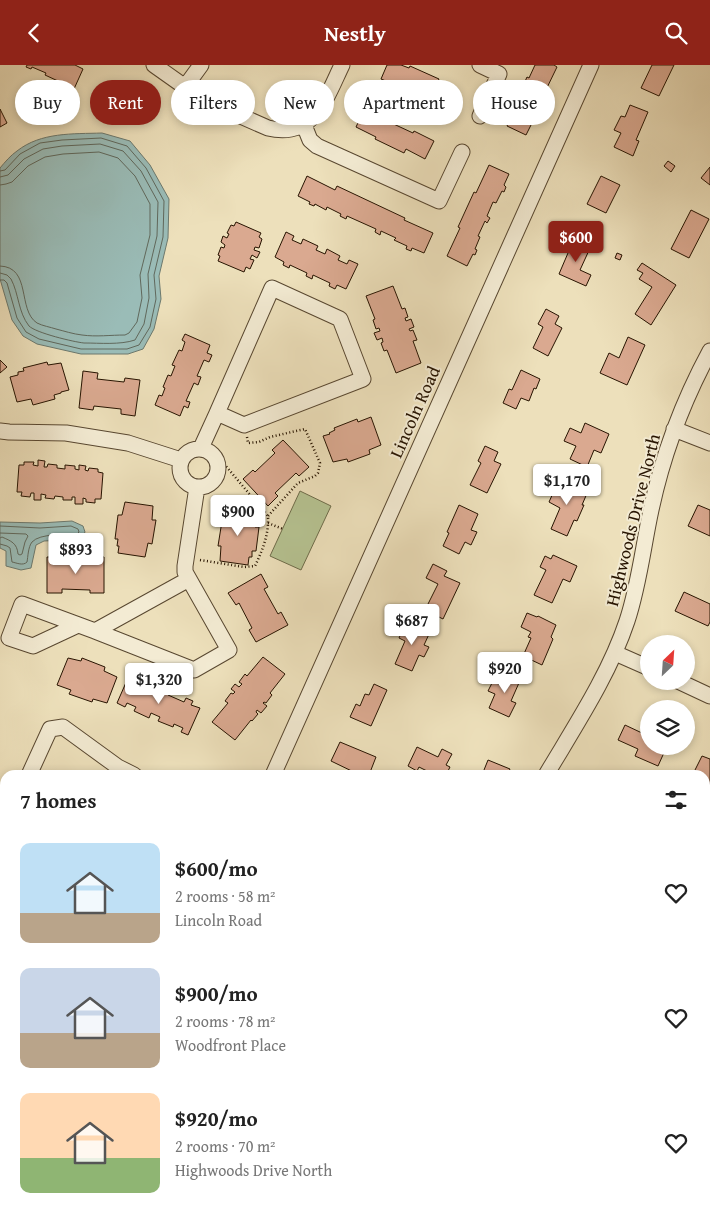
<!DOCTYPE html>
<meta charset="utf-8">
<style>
:root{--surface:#fff;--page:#f6f6f6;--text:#222;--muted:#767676;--accent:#8f2418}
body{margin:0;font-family:"Gentium Book Plus",serif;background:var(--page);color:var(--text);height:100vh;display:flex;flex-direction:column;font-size:19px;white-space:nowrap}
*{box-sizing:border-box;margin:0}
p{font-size:16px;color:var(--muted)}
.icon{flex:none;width:28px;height:28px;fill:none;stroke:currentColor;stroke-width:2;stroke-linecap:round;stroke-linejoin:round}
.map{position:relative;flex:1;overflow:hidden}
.side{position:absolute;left:0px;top:705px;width:710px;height:445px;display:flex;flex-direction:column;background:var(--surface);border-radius:15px 15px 0 0;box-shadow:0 2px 8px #0003}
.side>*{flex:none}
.hud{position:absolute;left:15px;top:15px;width:680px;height:45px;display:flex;gap:10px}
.needle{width:32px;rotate:25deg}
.tools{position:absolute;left:640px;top:570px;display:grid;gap:10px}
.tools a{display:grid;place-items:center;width:55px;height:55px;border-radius:50%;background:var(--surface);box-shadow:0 2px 8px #0003;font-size:25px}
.price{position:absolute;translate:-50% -42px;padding:0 11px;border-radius:5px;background:#fff;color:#222;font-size:16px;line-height:32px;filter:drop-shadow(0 1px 2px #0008)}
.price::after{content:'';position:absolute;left:50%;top:30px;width:15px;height:11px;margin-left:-8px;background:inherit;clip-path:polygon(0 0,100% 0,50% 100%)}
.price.current{background:var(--accent);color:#fff}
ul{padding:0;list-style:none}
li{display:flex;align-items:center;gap:15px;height:125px;padding:0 20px}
li span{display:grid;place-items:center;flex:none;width:140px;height:100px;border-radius:10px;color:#555}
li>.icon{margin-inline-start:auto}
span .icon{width:60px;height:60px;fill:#fffc;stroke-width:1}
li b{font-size:21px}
h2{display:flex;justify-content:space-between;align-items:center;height:60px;padding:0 20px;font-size:21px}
.chip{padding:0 18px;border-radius:22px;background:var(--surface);box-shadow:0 2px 8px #0003;font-size:18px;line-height:45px}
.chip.current{background:var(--accent);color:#fff}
header{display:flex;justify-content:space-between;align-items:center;height:65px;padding:0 20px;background:var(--accent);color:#fff;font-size:22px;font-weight:700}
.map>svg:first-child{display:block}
</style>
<header><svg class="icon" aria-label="back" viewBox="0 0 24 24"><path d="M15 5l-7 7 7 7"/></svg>Nestly<svg class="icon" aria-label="search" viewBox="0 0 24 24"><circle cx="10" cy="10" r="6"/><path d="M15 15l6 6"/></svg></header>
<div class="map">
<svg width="710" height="1150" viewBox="0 0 710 1150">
<rect width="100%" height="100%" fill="#ede0bb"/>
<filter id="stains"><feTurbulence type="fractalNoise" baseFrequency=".004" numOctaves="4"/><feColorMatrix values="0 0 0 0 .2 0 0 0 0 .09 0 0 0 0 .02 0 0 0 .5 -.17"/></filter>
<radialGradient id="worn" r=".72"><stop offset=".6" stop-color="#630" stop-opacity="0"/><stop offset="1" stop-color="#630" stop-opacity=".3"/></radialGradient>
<path fill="#b6c392" stroke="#6e6c4a" d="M300,426L331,441L301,505L270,491Z"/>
<path fill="#9abcb7" stroke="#6c796e" d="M102,68L130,76L150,100L169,134L168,173L159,211L161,234L154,264L143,284L128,289H81L37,279L23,271L12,255L0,214V103C5,97 11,90 17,86C41,67 73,69 102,68Z
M72,456L83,461L85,467L81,474L44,476L36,480L31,503L21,505L6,501V486L0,483V457L40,458Z"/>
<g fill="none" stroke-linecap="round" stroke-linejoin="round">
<path stroke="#60685c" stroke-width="1" d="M0,106L5,105L20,89L40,78L62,75L101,73L127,81L146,103L164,136L163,172L154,210L156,234L150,262L139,280L127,284H81L39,274L26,267L17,253L7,218L4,215H0
M0,112L8,110L24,94L43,84L62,81L100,79L123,86L141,106L158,137L157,171L148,209L149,233L144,259L135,275C120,280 100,278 84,278C74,277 36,268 29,261C18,247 19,229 11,214L7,210L0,208
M0,120L6,119L12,117L28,101L45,92L63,89L99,87L118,93L135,111L150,139V170L140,210L142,233L137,257L129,268L125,270C111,270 96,272 82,270C73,269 64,266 56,264C50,262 43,261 37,258C17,245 32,202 0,201
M0,461L40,463L71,461L78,464L79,467L77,469C66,470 40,468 32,477C28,482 28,492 27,497C23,501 17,498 12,497L10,483L7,481L0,479
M0,468L26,469L28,471L25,477L22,489L20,490L18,489C17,478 11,476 2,472L0,473"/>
</g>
<path fill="#daa990" stroke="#271401" d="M27,0H75L83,4L74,24L62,18L61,21L56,19L58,16L45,10L46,8L32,2L31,4L26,2Z
M387,0H401L409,3L410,1L439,14L438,16L458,26L449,45L429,35V34L419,29L417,32L411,30L413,27L381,14Z
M535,0H554L557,2L542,33L544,34L542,39L540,38L535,49L536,50L526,70L507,61L516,42L514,41L527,12L529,13Z
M652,0H674L659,31L641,23Z
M630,40L648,47L636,75L639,76L633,91L614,82L621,68L614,65L621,51L625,52Z
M365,43L386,53L385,55L413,68L414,66L434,76L425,94L406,84L404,88L375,74L376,72L356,62Z
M0,44L7,58L0,62Z
M668,96L675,101L671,107L664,101Z
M489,100L509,109L504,120L506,122L504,127L502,126L496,138L493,137L487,151L490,153L487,158L485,156L478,171L480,172L475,184L477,185L475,190L473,189L467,201L447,191L460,163L458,162L474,127L476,128Z
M710,102V120L701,113Z
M307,111L335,125L337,121L405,153L404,155L433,168L424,188L412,183L411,186L406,184L407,181L394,175L396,173L381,166L380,170L375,167L376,164L347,151L346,154L340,151L341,149L327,142L326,145L315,139L314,141L309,139L310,137L298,131Z
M601,111L620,120L606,148L587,139Z
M691,145L709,154L689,193L671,184Z
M236,157L261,168L259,172L262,174L259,183L255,182L254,185L260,187L257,193L252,190L250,194L254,195L250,204L246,202L244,207L218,196L220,191L218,190L221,182L224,183L225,180L221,177L223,171L227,173L229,169L227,168L231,160L234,161Z
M286,167L294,171L292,175L301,179L303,174L318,181L316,185L325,189L327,184L340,191L338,195L347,199L349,195L358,199L346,224L337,220L335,224L329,221L330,218L313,210L312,214L306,211L307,208L290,200L289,203L283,200L284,197L275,192Z
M574,174L591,181L580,205L591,210L586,221L559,209Z
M617,188L622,190L620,195L615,193Z
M642,198L676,220L651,260L635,249L652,222L639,214L643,208L637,205Z
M393,221L402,244L405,243L408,252L405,253L406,256L411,254L414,262L409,264L410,266L413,265L417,275L413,276L421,298L396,308L387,285L384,286L381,278L383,277L382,273L377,275L374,268L380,266L379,263L376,264L373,255L375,254L366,231Z
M546,244L559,251L555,259L562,263L548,291L533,283L543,262L538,259Z
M185,269L210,280L207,288L212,290L209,297L204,295L197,311L201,312L198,320L194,318L186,336L190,337L188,343L184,341L180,351L155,340L159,330L162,331L165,323L163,322L168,310L171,311L175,301L172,300L179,285L182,286L185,277L182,275Z
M628,272L645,280L627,320L600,308L609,288L619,293Z
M0,295L7,302L0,308Z
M47,297L48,300L61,298L69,325L61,327V328L54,330L55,334L33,340L31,334L17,337L10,312L18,310V307L24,306L23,303Z
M521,305L540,314L536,324L534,323L529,336L521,333L516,344L503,338L509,324L512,325Z
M83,306L98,308L97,314L124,317L125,313L140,315L135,351L121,349V344L94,341L93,345L79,343Z
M371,352L381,380L369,385L370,389L348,397L347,394L333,397L323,371L330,369L329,368L335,365L334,363L357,354L358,357Z
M585,358L609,369L601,388L594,385L587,402L570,394L576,381L564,376L570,363L581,368Z
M283,375L309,402L299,411L296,408L275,428L278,431L268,441L243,414L253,405L255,407L275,388L272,385Z
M485,381L498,387L494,396L501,399L487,428L470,420L481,398L478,396Z
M38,395L45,396L44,402H47L48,399L57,400V403L65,404V400L75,401V404L79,405V400L86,401L85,405L88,406L89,403L98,404V407L103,408L101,434H95V438L86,437V434L83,433V439H75V432H72V435H63V432L55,431L54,434L45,433L46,430L41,429V435H34V428H31L30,432L21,431L22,427H17L19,400H24V397H34L33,400L38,401Z
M558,417L569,422L571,418L588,426L582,440H584L577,456L574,455L567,471L551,464L560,443L549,437Z
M125,437L153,441L152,455H156L152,479L148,478L145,492L118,488L119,481H117L118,474H115L118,450H122Z
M459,440L478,449L471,465L477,467L471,480L465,477L459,489L443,481L449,468L447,467Z
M698,440L710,445V471L688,461Z
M228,444L255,448V462H259L256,486H252V492H249L248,500L220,496L221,481H218L222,456L224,457L225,451H227Z
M553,490L577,501L570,517L563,514L552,538L534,530L546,505L540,502L545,491L551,494Z
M89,491L104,492V528H90V525L62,524V528H47V492H61V494L89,495Z
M433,499L447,506L444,511L460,518L443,554L425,545L438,519L426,513Z
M261,509L268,522L264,524L278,549L281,547L288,560L256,577L249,565L252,563L239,538L236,540L228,528Z
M684,527L710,539V557L708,561L675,546Z
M527,548L537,552L538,551L556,560L551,572L553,574L542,600L523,591L531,573L528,572L531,567L521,562Z
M406,557L430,567L424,580L429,582L424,592L419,590L412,606L395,599L405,576L399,573Z
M263,592L285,609L270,628L272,630L266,638L264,637L263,638L267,641L261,648L257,645L256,647L258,649L252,656L251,655L235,675L212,657L228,638L225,636L231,628L233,629L235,627L231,624L235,619L239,622L242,619L239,617L245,609L247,611Z
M68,593L81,596L82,593L105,602L104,606L117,612L107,638L93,634L92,637L69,629L71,625L57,620Z
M507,605L522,611L511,636L516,638L509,652L489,643L495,629L488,626L493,616L500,620Z
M128,613L139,618L141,613L146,615L144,619L162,627L164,623L169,625L168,630L184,637L186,633L193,636L191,640L200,643L188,670L181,667L183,663L174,659L173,662L158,656L160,652L151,648L149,653L134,646L136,642L127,638L125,642L117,638Z
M374,619L387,625L371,661L350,652L356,639L360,641L365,629L369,630Z
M625,660L642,668L644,663L649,665V681H667L658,701L635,691L638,684L618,675Z
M340,677L376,692L369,710H360L331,696Z
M417,682L438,692L442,684L452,689L446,700L450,702L446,710H435L419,702L417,706L408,701Z
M702,691L710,694V722L705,719V710L694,707Z
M488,695L510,704L507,710H482Z
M5,824V846L1,844L2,842L0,841V835Z
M710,993V1020L705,1018V1008L709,998L708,997Z
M5,1050V1128L3,1132L1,1131L0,1135V1058Z
M137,1145H156L159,1146L158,1147L168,1150H135Z
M463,1145H502L505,1147L503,1150H460Z
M531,1145H536L542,1148L541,1150H529Z"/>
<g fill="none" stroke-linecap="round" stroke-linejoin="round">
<g stroke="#584730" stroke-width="17">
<path id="minor" d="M154,0L202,34L268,63C314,74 326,33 342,0
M185,22L201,0
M480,51L499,9L480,0
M304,60L310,75L317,81L439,136L462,87
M272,223L340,254L363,314L244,360L217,348Z
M674,364L710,378
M0,366L9,367L66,368L128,378L181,395
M201,383L217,348
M180 403a19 19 0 1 1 38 0a19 19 0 1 1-38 0Z
M78,560L33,581L9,573L22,539L95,566L189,514
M95,566L194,605L229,585L185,507V501L197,422
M615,588L649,603
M678,616L710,631
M29,710L50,664L63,662L118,702L134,710
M273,710L591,0
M546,710C575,661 609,610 627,556C639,520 643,482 651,445C663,389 683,336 710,286
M0,772L5,761
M705,902L710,904
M0,965L5,968
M705,1138L710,1134
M378,1145L380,1150
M24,1150L26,1145
M74,1150L76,1145
M691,1150L696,1145"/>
</g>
<path stroke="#271401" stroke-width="2.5" stroke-dasharray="1 2.5" stroke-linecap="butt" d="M247,372L248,378L259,377L270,372L305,364L320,398L318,408L315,411L298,418L268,451
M268,458L283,464
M200,495L244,502L255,501C263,484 269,469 268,451L225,400L218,399"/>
<use href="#minor" stroke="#f3ebd3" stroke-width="15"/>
</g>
<g text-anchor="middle" stroke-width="4" stroke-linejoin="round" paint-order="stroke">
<g font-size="18" fill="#271401" stroke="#f3ebd3">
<text transform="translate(415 347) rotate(-66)" y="6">Lincoln Road</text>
<text transform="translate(633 455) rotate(-76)" y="6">Highwoods Drive North</text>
</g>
</g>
<rect width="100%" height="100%" filter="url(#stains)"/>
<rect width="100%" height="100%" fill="url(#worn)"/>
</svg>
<div class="tools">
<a><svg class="needle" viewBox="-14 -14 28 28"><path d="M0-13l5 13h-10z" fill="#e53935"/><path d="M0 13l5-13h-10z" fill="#767676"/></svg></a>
<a><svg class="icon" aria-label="layers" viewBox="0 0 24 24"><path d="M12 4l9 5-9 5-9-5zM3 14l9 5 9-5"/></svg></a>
</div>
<b class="price current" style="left:576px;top:198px">$600</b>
<b class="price" style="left:567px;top:441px">$1,170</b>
<b class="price" style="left:238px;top:472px">$900</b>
<b class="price" style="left:76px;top:510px">$893</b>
<b class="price" style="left:412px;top:581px">$687</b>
<b class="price" style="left:505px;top:629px">$920</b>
<b class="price" style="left:159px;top:640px">$1,320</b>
<div class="hud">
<a class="chip">Buy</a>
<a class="chip current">Rent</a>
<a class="chip">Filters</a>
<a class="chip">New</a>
<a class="chip">Apartment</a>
<a class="chip">House</a>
</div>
<section class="side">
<h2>7 homes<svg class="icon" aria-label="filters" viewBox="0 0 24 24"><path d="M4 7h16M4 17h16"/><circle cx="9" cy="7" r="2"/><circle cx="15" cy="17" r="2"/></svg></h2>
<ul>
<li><span style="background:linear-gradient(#bfe0f5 70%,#b9a48a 0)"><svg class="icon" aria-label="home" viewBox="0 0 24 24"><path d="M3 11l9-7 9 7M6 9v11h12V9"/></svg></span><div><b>$600/mo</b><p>2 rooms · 58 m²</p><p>Lincoln Road</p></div><svg class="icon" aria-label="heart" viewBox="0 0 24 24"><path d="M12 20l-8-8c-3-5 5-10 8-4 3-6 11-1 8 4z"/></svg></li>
<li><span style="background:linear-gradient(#c9d6e8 65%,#b9a48a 0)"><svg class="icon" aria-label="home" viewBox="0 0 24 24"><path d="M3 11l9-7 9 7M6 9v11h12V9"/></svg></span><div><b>$900/mo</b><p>2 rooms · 78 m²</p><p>Woodfront Place</p></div><svg class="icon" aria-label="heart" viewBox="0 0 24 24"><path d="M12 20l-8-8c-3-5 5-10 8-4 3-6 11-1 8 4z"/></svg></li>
<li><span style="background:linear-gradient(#ffd9b3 65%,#8fb573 0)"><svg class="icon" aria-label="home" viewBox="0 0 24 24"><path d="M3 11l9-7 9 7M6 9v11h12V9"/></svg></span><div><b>$920/mo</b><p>2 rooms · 70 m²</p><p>Highwoods Drive North</p></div><svg class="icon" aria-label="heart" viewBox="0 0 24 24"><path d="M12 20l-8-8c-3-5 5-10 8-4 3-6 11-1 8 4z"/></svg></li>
</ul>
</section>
</div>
